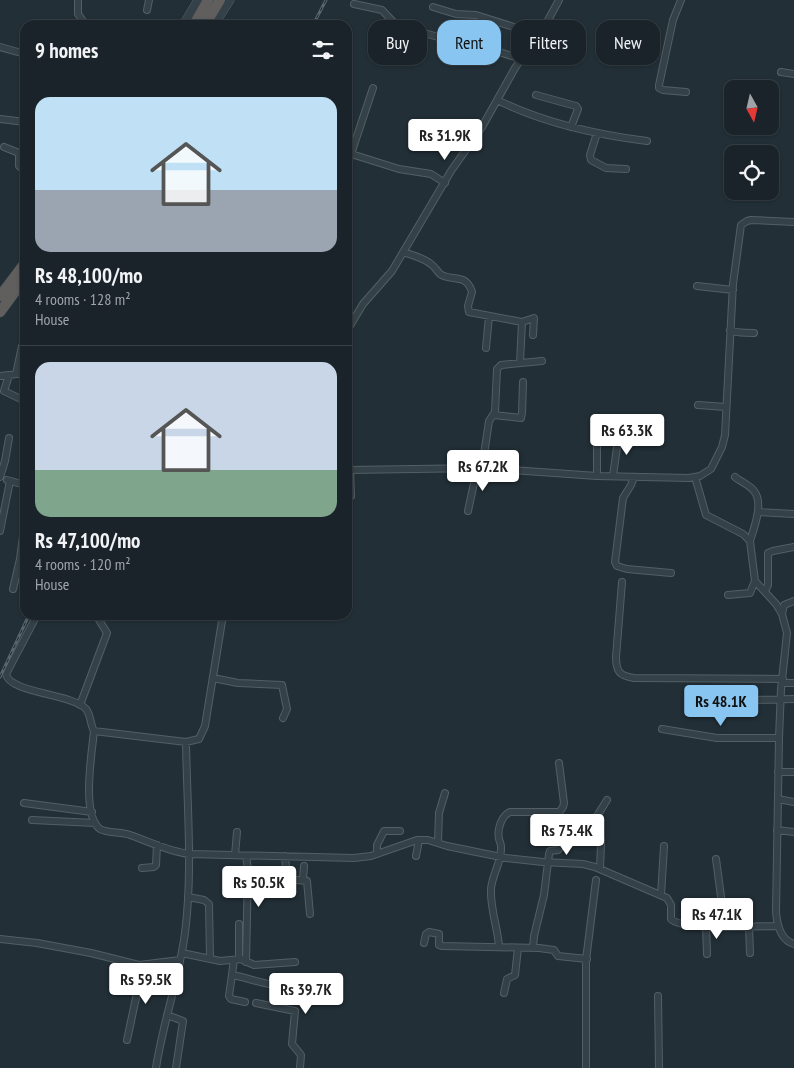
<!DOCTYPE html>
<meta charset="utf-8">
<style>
:root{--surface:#1a2329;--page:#272f35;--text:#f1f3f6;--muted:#9fa4a8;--line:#384046;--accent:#88c6f1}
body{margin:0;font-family:"PT Sans Narrow",sans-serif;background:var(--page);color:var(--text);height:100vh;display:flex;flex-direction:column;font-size:19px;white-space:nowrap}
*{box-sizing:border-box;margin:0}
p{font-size:16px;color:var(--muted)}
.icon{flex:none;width:28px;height:28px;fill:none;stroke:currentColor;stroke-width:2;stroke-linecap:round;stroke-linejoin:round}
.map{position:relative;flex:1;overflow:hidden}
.details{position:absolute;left:20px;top:20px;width:332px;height:600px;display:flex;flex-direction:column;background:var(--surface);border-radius:15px;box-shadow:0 1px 4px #0004,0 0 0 1px var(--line)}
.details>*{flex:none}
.guide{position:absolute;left:368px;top:20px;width:351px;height:45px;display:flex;gap:10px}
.needle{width:32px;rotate:172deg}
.buttons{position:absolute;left:724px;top:80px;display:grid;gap:10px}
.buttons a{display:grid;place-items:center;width:55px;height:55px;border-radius:10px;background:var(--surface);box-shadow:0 1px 4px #0004,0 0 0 1px var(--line);font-size:25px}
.price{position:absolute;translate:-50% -42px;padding:0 11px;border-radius:5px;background:#fff;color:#222;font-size:16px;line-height:32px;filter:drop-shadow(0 1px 2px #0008)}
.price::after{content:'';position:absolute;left:50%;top:30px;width:15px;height:11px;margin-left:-8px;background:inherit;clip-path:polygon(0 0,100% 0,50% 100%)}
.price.current{background:var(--accent);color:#111}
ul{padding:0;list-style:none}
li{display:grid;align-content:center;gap:10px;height:265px;padding:0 15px}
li+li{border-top:1px solid var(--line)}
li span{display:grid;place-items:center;height:155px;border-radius:15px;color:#555}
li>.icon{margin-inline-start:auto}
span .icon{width:90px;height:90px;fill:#fffc;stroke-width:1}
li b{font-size:21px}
h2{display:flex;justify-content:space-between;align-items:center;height:60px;padding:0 15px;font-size:21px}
.tag{padding:0 18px;border-radius:15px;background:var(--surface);box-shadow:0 1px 4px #0004,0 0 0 1px var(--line);font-size:18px;line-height:45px}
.tag.current{background:var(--accent);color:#111}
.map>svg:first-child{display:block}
</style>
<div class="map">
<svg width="794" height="1068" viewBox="0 0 794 1068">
<rect width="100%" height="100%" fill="#222f37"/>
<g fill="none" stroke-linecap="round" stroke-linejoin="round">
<g stroke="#535f65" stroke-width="8">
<path id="minor" d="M78,0V14L86,25
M681,0L673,20L659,85V88L663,90L686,92
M354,4L382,10L399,28L414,30L469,46L490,49L521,59
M433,7L456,14L476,15L539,35
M147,10L149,0
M0,47L25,54
M781,72L794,74
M536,95L576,106L578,109L571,127
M497,100C542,122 598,135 647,141
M0,119L25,122
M597,133L590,155L591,160L606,168L626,169
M4,147L19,153V166L25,171
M348,153L399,169L431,174L445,183
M351,154L373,88
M403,252C412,255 425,258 432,265C435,267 437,271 440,274C451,282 466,272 472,292L468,306L469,312L522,322L520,363
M697,286L733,290
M522,322L534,318L533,335
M348,329L363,304L392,271L451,171L482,127L515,68L547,22L559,0
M730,330C738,334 745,332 754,333
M486,348L489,316
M16,374L22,346L25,341
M9,375L4,391L25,401
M0,376L25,373
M698,405L726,407
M494,415L521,418L522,413L523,382
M482,468L489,421L495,412L497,369L501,365L542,361
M348,470L482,468L597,476L689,478L700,476L711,469L722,447L725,435L733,284L741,225L747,221L751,220L794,222
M350,470L351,496
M597,476V418
M613,476L617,447L626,431
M0,477L5,461L9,438
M634,477L631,485L623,498L615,562L617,566L627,569L671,573
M695,477L706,515L743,534L750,541L755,581L776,604L782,614L787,633L781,689L779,738L776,912C777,925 780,940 794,944
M735,477C741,482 750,485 754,491C764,503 754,528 750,541
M7,480L25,485
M468,511L477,469
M758,512L794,514
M0,531L10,481
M622,582L616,657C616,672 620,676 634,678L783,679
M13,589L20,559L25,521
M765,591L768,585V553L773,551L794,547
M728,595L750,593L755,581
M782,614L784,605L794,601
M37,615L6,674C9,693 73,694 86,709C91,715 90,724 94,731L186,742L199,739L205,726L223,615
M213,678L238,683L282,685L287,709L283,718
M782,683H794
M755,700L794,699
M80,705L107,633L96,615
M662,729L717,738H779
M94,731C92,752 81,815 100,829C106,833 122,832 130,835C150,842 168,851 189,854L354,858L371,856L417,840H428L447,846L506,858L543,862L583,864L595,867L667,898L671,905V919C681,931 760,926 778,926
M778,772H794
M778,799L794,802
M24,803L92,812
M32,820L95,823
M777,830L794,832
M438,842L439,813L445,793
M377,854V845L384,831H400
M235,855L237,832
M246,856L248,869L246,962
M285,856L287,879L307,881L310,914
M416,856L419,840
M716,859L725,927
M142,868L154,867L156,865L157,845
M600,869L601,844L597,816L607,800
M303,880L304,866
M661,895L664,846
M188,897L204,900L209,904L210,958
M706,926L707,954
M749,926L750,953
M0,939L37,943L91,953L139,965L180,960
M424,943L426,934L429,932L439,934V945L443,946L539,948L554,950L558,956L587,959
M499,947C498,928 490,909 491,889C492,875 502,861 501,847C501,843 500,843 499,839C497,830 501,816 510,812H559
M533,948L534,936L544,895L549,854L550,851L558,850L561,846L558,814L563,807L564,803L559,763
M182,953L220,961L241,959L254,965L295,962
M239,959V924
M234,960L229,996L231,999L245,1002
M232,975C246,977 259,983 274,985
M504,993L507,979L515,975L518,948
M658,996L659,1068
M256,1003L295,1011L292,1044L301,1055L300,1068
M167,1015L183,1021L176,1068
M127,1040L143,965
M156,1068C163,1022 179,979 185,933C193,870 187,806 186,742
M586,1068V960L596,880"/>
</g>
<g stroke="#535f65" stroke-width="9">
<path id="tertiary" d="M183,25L198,0
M214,25L230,0"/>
</g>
<g stroke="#404c52" stroke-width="11">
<path id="trunk" d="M194,25L208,0
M205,25L220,0
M0,296L25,263
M0,312L25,278"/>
</g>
<use href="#minor" stroke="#354148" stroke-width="6"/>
<use href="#tertiary" stroke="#354148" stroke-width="8"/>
<use href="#trunk" stroke="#605f5e" stroke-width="10"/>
<g stroke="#58666e" stroke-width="3">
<path id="rail" d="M313,25L326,0
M0,677L29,615"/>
</g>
<use href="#rail" stroke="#1b262c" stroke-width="1" stroke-dasharray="4" stroke-linecap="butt"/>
</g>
</svg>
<div class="buttons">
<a><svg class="needle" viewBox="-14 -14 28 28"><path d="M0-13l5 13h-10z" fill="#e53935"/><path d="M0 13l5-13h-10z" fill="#9fa4a8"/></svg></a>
<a><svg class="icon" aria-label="locate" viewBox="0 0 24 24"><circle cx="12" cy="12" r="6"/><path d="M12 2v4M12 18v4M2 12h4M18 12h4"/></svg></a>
</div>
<b class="price" style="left:445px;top:161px">Rs 31.9K</b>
<b class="price" style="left:627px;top:456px">Rs 63.3K</b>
<b class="price" style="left:483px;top:492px">Rs 67.2K</b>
<b class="price current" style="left:721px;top:727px">Rs 48.1K</b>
<b class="price" style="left:567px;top:856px">Rs 75.4K</b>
<b class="price" style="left:259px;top:908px">Rs 50.5K</b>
<b class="price" style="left:717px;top:940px">Rs 47.1K</b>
<b class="price" style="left:146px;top:1005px">Rs 59.5K</b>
<b class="price" style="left:306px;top:1015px">Rs 39.7K</b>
<div class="guide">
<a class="tag">Buy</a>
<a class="tag current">Rent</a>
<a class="tag">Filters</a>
<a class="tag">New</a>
</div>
<section class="details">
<h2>9 homes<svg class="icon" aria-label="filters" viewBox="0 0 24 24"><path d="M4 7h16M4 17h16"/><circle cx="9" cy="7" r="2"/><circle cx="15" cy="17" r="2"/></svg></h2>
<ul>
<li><span style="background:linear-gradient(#bfe0f5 60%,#9aa5b1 0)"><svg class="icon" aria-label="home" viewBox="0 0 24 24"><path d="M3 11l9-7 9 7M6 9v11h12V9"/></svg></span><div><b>Rs 48,100/mo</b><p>4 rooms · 128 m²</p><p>House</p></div></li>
<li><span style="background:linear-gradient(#c9d6e8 70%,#7fa58c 0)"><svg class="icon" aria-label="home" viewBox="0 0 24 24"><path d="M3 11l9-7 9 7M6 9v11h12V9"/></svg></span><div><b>Rs 47,100/mo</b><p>4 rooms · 120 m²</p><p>House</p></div></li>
</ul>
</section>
</div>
